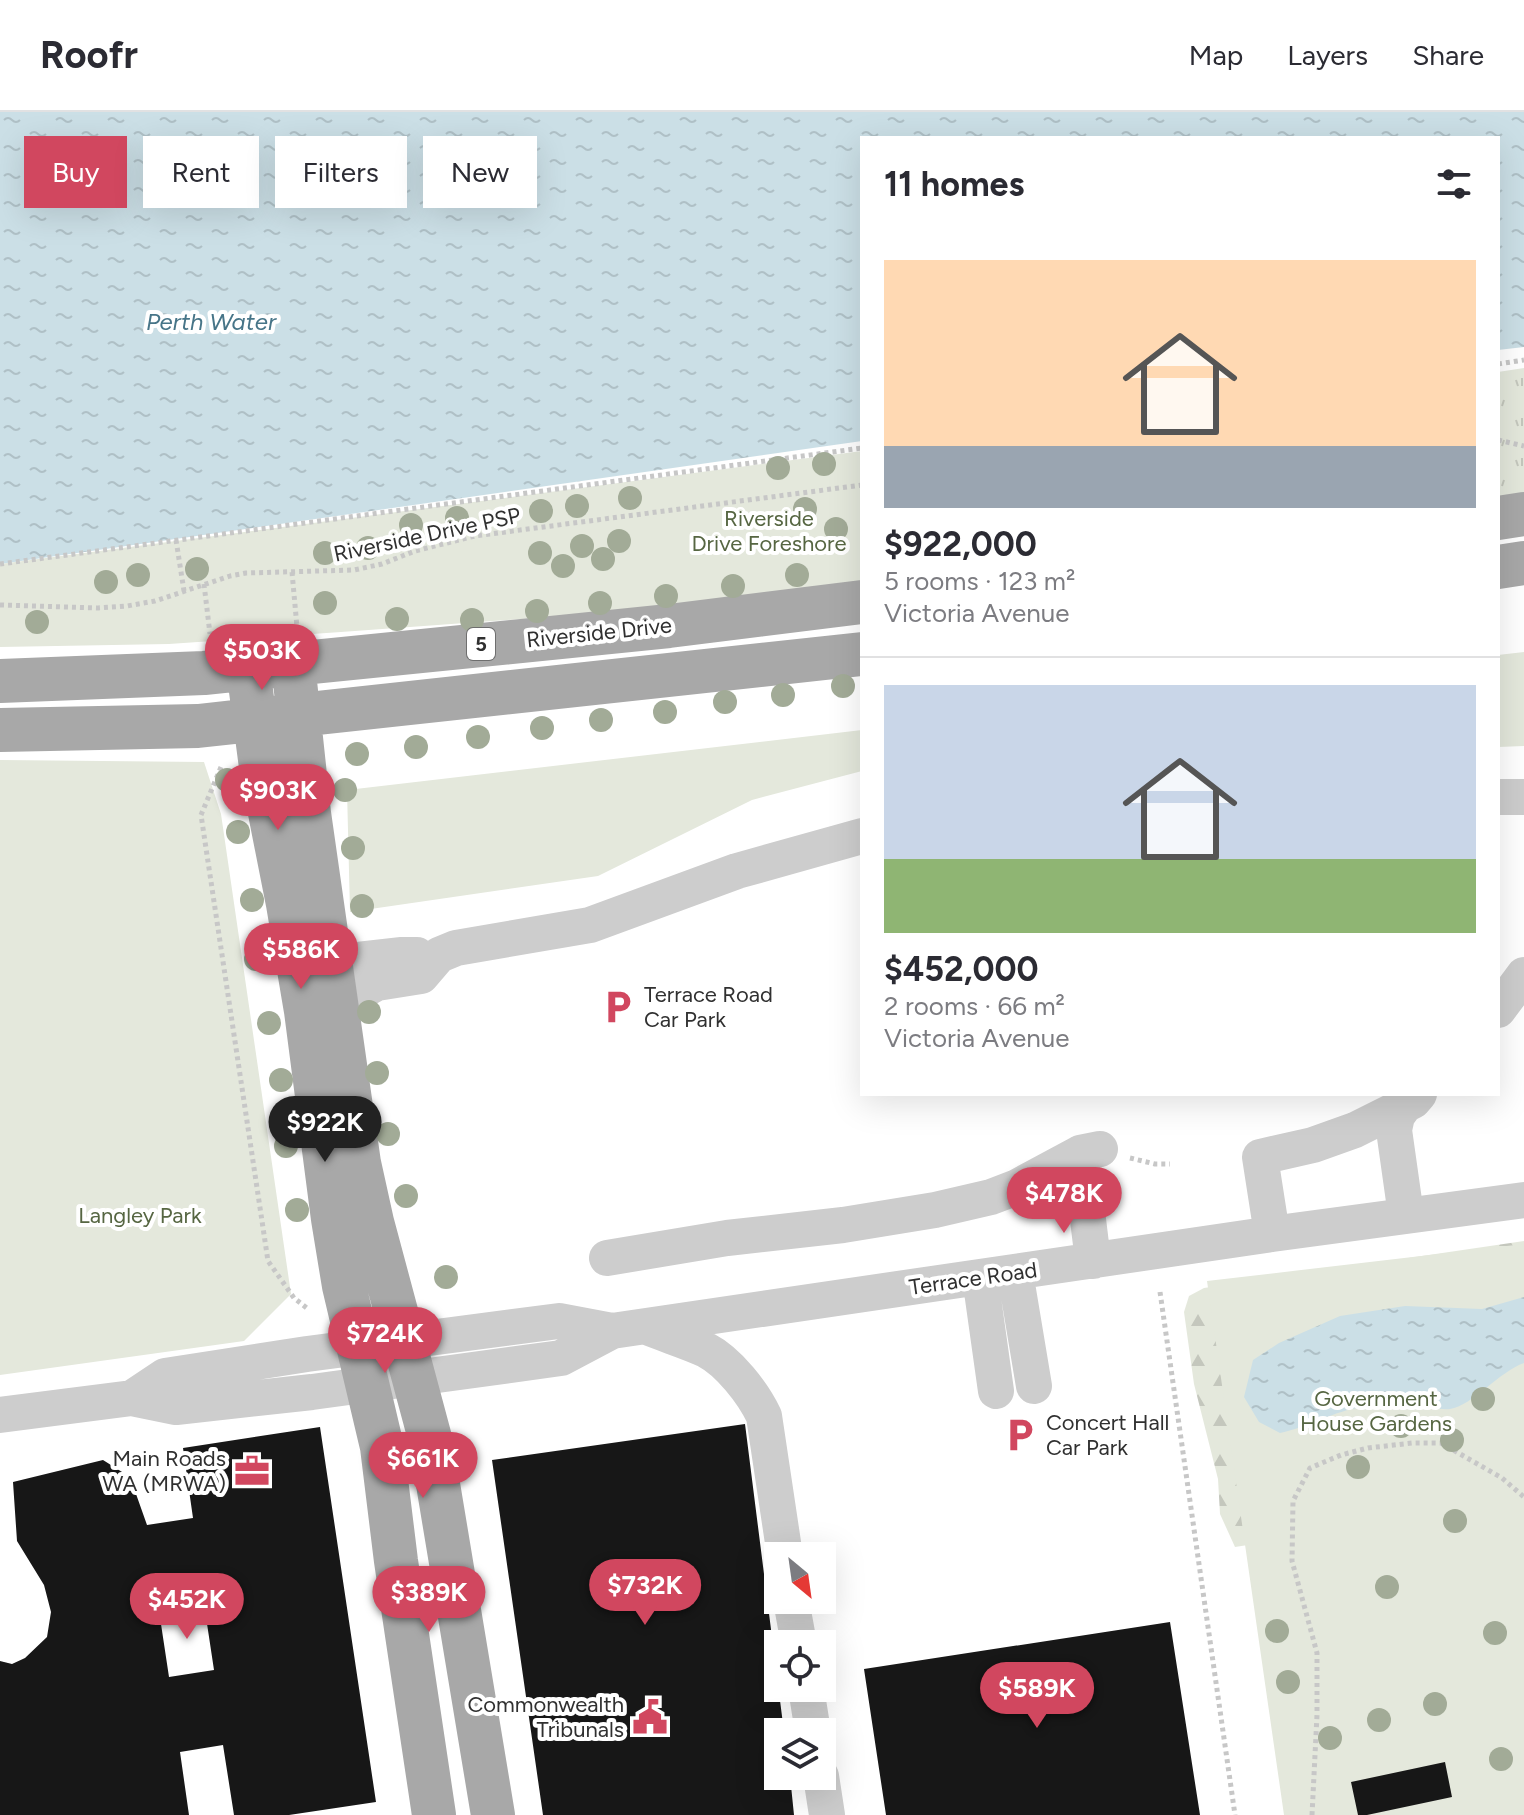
<!DOCTYPE html>
<meta charset="utf-8">
<style>
:root{--surface:#fff;--page:#f2f2f3;--text:#2b2b33;--muted:#7c7c81;--line:#e1e1e2;--accent:#d1475f}
body{margin:0;font-family:Figtree,sans-serif;background:var(--page);color:var(--text);height:100vh;display:flex;flex-direction:column;font-size:30px;white-space:nowrap}
*{box-sizing:border-box;margin:0}
p{font-size:26px;color:var(--muted)}
.icon{flex:none;width:44px;height:44px;fill:none;stroke:currentColor;stroke-width:2;stroke-linecap:round;stroke-linejoin:round}
.map{position:relative;flex:1;overflow:hidden}
.details{position:absolute;left:860px;top:24px;width:640px;height:960px;display:flex;flex-direction:column;background:var(--surface);border-radius:0px;box-shadow:0 8px 32px #0002}
.details>*{flex:none}
.guide{position:absolute;left:24px;top:24px;width:716px;height:72px;display:flex;gap:16px}
.needle{width:52px;rotate:151deg}
.controls{position:absolute;left:764px;top:1430px;display:grid;gap:16px}
.controls a{display:grid;place-items:center;width:72px;height:72px;border-radius:0px;background:var(--surface);box-shadow:0 8px 32px #0002;font-size:40px}
.price{position:absolute;translate:-50% -68px;padding:0 18px;border-radius:28px;background:var(--accent);color:#fff;font-size:26px;line-height:52px;filter:drop-shadow(0 2px 4px #0008)}
.price::after{content:'';position:absolute;left:50%;top:48px;width:24px;height:18px;margin-left:-12px;background:inherit;clip-path:polygon(0 0,100% 0,50% 100%)}
.price.current{background:#222;color:#fff}
ul{padding:0;list-style:none}
li{display:grid;align-content:center;gap:16px;height:424px;padding:0 24px}
li+li{border-top:2px solid var(--line)}
li span{display:grid;place-items:center;height:248px;border-radius:0px;color:#555}
li>.icon{margin-inline-start:auto}
span .icon{width:144px;height:144px;fill:#fffc;stroke-width:1}
li b{font-size:34px}
h2{display:flex;justify-content:space-between;align-items:center;height:96px;padding:0 24px;font-size:34px}
.tag{padding:0 28px;border-radius:0px;background:var(--surface);box-shadow:0 8px 32px #0002;font-size:28px;line-height:72px}
.tag.current{background:var(--accent);color:#fff}
header{display:flex;align-items:center;gap:48px;box-sizing:border-box;height:112px;padding:0 40px;background:var(--surface);border-bottom:2px solid var(--line)}
header strong{font-size:38px}
nav{display:flex;gap:44px;margin-inline-start:auto;font-size:28px}
.map>svg:first-child{display:block}
</style>
<header>
<strong>Roofr</strong>
<nav><a>Map</a><a>Layers</a><a>Share</a></nav>
</header>
<div class="map">
<svg width="1524" height="1703" viewBox="0 0 1524 1703">
<defs>
<pattern id="grass-tufts" width="24" height="20" patternUnits="userSpaceOnUse" patternTransform="scale(2)"><rect width="24" height="20" fill="#e4e8dc"/><path d="M3 7l-1-3M5 7V3M7 7l1-3M15 17l-1-3M17 17v-4M19 17l1-3" fill="none" stroke="#c4c7bd"/></pattern>
<pattern id="forest-firs" width="22" height="20" patternUnits="userSpaceOnUse" patternTransform="scale(2)"><rect width="22" height="20" fill="#e4e8dc"/><path d="M5 1l3.5 6h-7zM16 11l3.5 6h-7z" fill="#c4c7bd"/></pattern>
<pattern id="water-ripples" width="26" height="14" patternUnits="userSpaceOnUse" patternTransform="scale(2)"><rect width="26" height="14" fill="#cbdfe6"/><path d="M2 4q2-2 4 0t4 0M15 11q2-2 4 0t4 0" fill="none" stroke="#afc0c6"/></pattern>
</defs>
<rect width="100%" height="100%" fill="#fff"/>
<path fill="url(#grass-tufts)" d="M1524,256V387L1498,391V260Z"/>
<path fill="url(#forest-firs)" d="M1524,1129V1180L1281,1428L1235,1435L1220,1402L1218,1367L1194,1272L1184,1200L1189,1184L1204,1176Z"/>
<path fill="#e4e8dc" d="M862,339V474L702,494L341,520L169,532L0,535V452Z
M1524,540V634L1498,635V543Z
M862,618V659L752,688L598,764L350,800L347,678Z
M0,648L204,650L221,702L291,1182L244,1229L0,1263Z
M1524,1132V1703H1284L1207,1169Z"/>
<path fill="url(#water-ripples)" d="M0,0H1524V235L1498,238V26H862V329L0,452Z
M1524,1185V1251C1500,1259 1472,1294 1450,1297C1441,1298 1429,1295 1419,1295C1401,1293 1381,1293 1363,1295C1333,1299 1309,1315 1280,1321L1259,1310L1244,1285L1253,1248L1279,1231L1340,1204L1405,1194L1482,1197Z"/>
<path fill="#171717" fill-rule="evenodd" d="M745,1312L784,1620H778V1664H790L794,1703H543L492,1348Z
M320,1315L376,1690L289,1703H234L223,1633L180,1640L189,1703H0V1549L12,1552L25,1546L47,1525L51,1500L44,1473L17,1429L13,1370L103,1348L130,1365L147,1413L193,1406L183,1336ZM201,1472L214,1558L169,1565L156,1479Z
M1170,1510L1200,1703H886L864,1557Z
M1445,1650L1452,1685L1367,1703H1358L1351,1670Z"/>
<g fill="none" stroke-linecap="round" stroke-linejoin="round">
<path stroke="#c7c7c7" stroke-width="5" stroke-dasharray="4 4" stroke-linecap="butt" d="M1498,252L1524,248
M1498,328L1524,334
M176,428L184,479
M0,452L862,336
M292,460L297,515
M204,472L210,522
M0,493L98,496L127,494L155,489L230,464L246,461L354,458L382,452L415,439L475,424L862,373
M221,655L201,703L268,1149L294,1186L308,1197
M1130,1046L1155,1052H1170
M1160,1180L1235,1703
M1312,1703L1317,1603V1541L1292,1449L1293,1389L1310,1356L1341,1343L1368,1336L1412,1331H1441L1502,1366L1524,1385"/>
<path stroke="#cdcdcd" stroke-width="36" d="M1498,685H1524
M331,851L402,843H417
M1498,898L1524,863
M341,920L342,900L351,885L377,871L421,864L439,843L456,836L590,813L737,759L862,724
M1405,993L1397,1004L1394,1018L1406,1103
M1080,1041L1093,1149
M1272,1122L1260,1045L1313,1033L1355,1018L1413,989L1419,982
M607,1146L727,1126L843,1113L935,1098L991,1085L1017,1075L1080,1041L1100,1037
M1015,1160L1034,1274
M980,1165L996,1279
M647,1215C666,1223 687,1229 706,1238C729,1250 753,1281 764,1304L785,1444
M132,1286L165,1264L307,1242L559,1209L612,1219L1272,1122L1524,1088
M0,1303L132,1286L176,1295L312,1280L561,1246L612,1219
M791,1488L799,1532
M806,1576L813,1620
M821,1664L827,1703"/>
<path stroke="#a8a8a8" stroke-width="44" d="M1498,406L1524,402
M1498,455L1524,451
M293,551L309,701L359,1051L372,1110L431,1330L493,1703
M248,556L261,655L288,792L306,899L333,1107L344,1174L382,1335L396,1449L434,1703
M0,569L204,561L669,514L862,490
M0,618L198,614L862,542"/>
</g>
<g fill="#a2ab97">
<circle cx="824" cy="352" r="12"/>
<circle cx="778" cy="356" r="12"/>
<circle cx="630" cy="386" r="12"/>
<circle cx="577" cy="394" r="12"/>
<circle cx="805" cy="397" r="12"/>
<circle cx="541" cy="399" r="12"/>
<circle cx="457" cy="406" r="12"/>
<circle cx="411" cy="413" r="12"/>
<circle cx="836" cy="417" r="12"/>
<circle cx="619" cy="429" r="12"/>
<circle cx="582" cy="434" r="12"/>
<circle cx="368" cy="436" r="12"/>
<circle cx="325" cy="441" r="12"/>
<circle cx="540" cy="441" r="12"/>
<circle cx="603" cy="447" r="12"/>
<circle cx="563" cy="454" r="12"/>
<circle cx="197" cy="457" r="12"/>
<circle cx="138" cy="463" r="12"/>
<circle cx="797" cy="463" r="12"/>
<circle cx="106" cy="470" r="12"/>
<circle cx="733" cy="474" r="12"/>
<circle cx="666" cy="484" r="12"/>
<circle cx="325" cy="491" r="12"/>
<circle cx="600" cy="491" r="12"/>
<circle cx="537" cy="499" r="12"/>
<circle cx="397" cy="507" r="12"/>
<circle cx="472" cy="508" r="12"/>
<circle cx="37" cy="510" r="12"/>
<circle cx="843" cy="574" r="12"/>
<circle cx="783" cy="583" r="12"/>
<circle cx="725" cy="590" r="12"/>
<circle cx="665" cy="600" r="12"/>
<circle cx="601" cy="608" r="12"/>
<circle cx="542" cy="616" r="12"/>
<circle cx="478" cy="625" r="12"/>
<circle cx="416" cy="635" r="12"/>
<circle cx="357" cy="642" r="12"/>
<circle cx="227" cy="668" r="12"/>
<circle cx="345" cy="678" r="12"/>
<circle cx="238" cy="720" r="12"/>
<circle cx="353" cy="736" r="12"/>
<circle cx="252" cy="788" r="12"/>
<circle cx="362" cy="794" r="12"/>
<circle cx="256" cy="847" r="12"/>
<circle cx="369" cy="900" r="12"/>
<circle cx="269" cy="911" r="12"/>
<circle cx="377" cy="961" r="12"/>
<circle cx="281" cy="968" r="12"/>
<circle cx="388" cy="1022" r="12"/>
<circle cx="286" cy="1034" r="12"/>
<circle cx="406" cy="1084" r="12"/>
<circle cx="297" cy="1098" r="12"/>
<circle cx="446" cy="1165" r="12"/>
<circle cx="1483" cy="1287" r="12"/>
<circle cx="1401" cy="1314" r="12"/>
<circle cx="1452" cy="1328" r="12"/>
<circle cx="1358" cy="1355" r="12"/>
<circle cx="1455" cy="1409" r="12"/>
<circle cx="1387" cy="1475" r="12"/>
<circle cx="1277" cy="1519" r="12"/>
<circle cx="1495" cy="1521" r="12"/>
<circle cx="1288" cy="1570" r="12"/>
<circle cx="1435" cy="1592" r="12"/>
<circle cx="1379" cy="1608" r="12"/>
<circle cx="1330" cy="1626" r="12"/>
<circle cx="1501" cy="1647" r="12"/>
</g>
<defs>
<g id="parking-bare" transform="scale(2.76)"><path d="M-3.5-5.5H1a3.5 3.5 0 0 1 0 7H-1V5.5H-3.5ZM-1-3.4V-.6H.8a1.4 1.4 0 0 0 0-2.8Z" fill="#d1475f" stroke="#fff" stroke-width="2.5" paint-order="stroke"/></g>
<g id="office-bare" transform="scale(2.76)"><path d="M-6-3h4V-5.5h4V-3h4V5H-6ZM-1-4.5V-3h2v-1.5ZM-6 0V1H6V0Z" fill="#d1475f" stroke="#fff" stroke-width="2.5" paint-order="stroke"/></g>
<g id="civic-bare" transform="scale(2.76)"><path d="M-.6-6.5H3V-4.5H.6V-3L4-1V1h2V6H-6V1h2V-1L-.6-3ZM-1.2 2.5V6h2.4V2.5Z" fill="#d1475f" stroke="#fff" stroke-width="2.5" paint-order="stroke"/></g>
</defs>
<g fill-rule="evenodd">
<use href="#parking-bare" x="618" y="895"/>
<use href="#parking-bare" x="1020" y="1323"/>
<use href="#office-bare" x="252" y="1359"/>
<use href="#civic-bare" x="650" y="1605"/>
</g>
<g text-anchor="middle" stroke-width="8" stroke-linejoin="round" paint-order="stroke">
<rect fill="#fff" stroke="#6e6e6e" stroke-width="2" x="467" y="516" width="28" height="32" rx="6"/>
<g font-size="20" font-weight="bold" fill="#303030">
<text x="481" y="539">5</text>
</g>
<g font-size="22" fill="#566642" stroke="#fff">
<text x="769" y="414">Riverside<tspan x="769" dy="25">Drive Foreshore</tspan></text>
<text x="140" y="1111">Langley Park</text>
<text x="1376" y="1294">Government<tspan x="1376" dy="25">House Gardens</tspan></text>
</g>
<g font-size="22" fill="#303030" stroke="#fff">
<text transform="translate(427 422) rotate(-12)" y="8">Riverside Drive PSP</text>
<text transform="translate(599 520) rotate(-6)" y="8">Riverside Drive</text>
<text transform="translate(973 1166) rotate(-8)" y="8">Terrace Road</text>
</g>
<g font-size="22" fill="#303030" stroke="#fff" text-anchor="start">
<text x="644" y="890">Terrace Road<tspan x="644" dy="25">Car Park</tspan></text>
<text x="1046" y="1318">Concert Hall<tspan x="1046" dy="25">Car Park</tspan></text>
<text x="226" y="1354" text-anchor="end">Main Roads<tspan x="226" dy="25">WA (MRWA)</tspan></text>
<text x="624" y="1600" text-anchor="end">Commonwealth<tspan x="624" dy="25">Tribunals</tspan></text>
</g>
<g font-size="24" font-style="italic" fill="#477588" stroke="#fff">
<text x="211" y="218">Perth Water</text>
</g>
</g>
</svg>
<div class="controls">
<a><svg class="needle" viewBox="-14 -14 28 28"><path d="M0-13l5 13h-10z" fill="#e53935"/><path d="M0 13l5-13h-10z" fill="#7c7c81"/></svg></a>
<a><svg class="icon" aria-label="locate" viewBox="0 0 24 24"><circle cx="12" cy="12" r="6"/><path d="M12 2v4M12 18v4M2 12h4M18 12h4"/></svg></a>
<a><svg class="icon" aria-label="layers" viewBox="0 0 24 24"><path d="M12 4l9 5-9 5-9-5zM3 14l9 5 9-5"/></svg></a>
</div>
<b class="price" style="left:262px;top:580px">$503K</b>
<b class="price" style="left:278px;top:720px">$903K</b>
<b class="price" style="left:301px;top:879px">$586K</b>
<b class="price current" style="left:325px;top:1052px">$922K</b>
<b class="price" style="left:1064px;top:1123px">$478K</b>
<b class="price" style="left:385px;top:1263px">$724K</b>
<b class="price" style="left:423px;top:1388px">$661K</b>
<b class="price" style="left:645px;top:1515px">$732K</b>
<b class="price" style="left:429px;top:1522px">$389K</b>
<b class="price" style="left:187px;top:1529px">$452K</b>
<b class="price" style="left:1037px;top:1618px">$589K</b>
<div class="guide">
<a class="tag current">Buy</a>
<a class="tag">Rent</a>
<a class="tag">Filters</a>
<a class="tag">New</a>
</div>
<section class="details">
<h2>11 homes<svg class="icon" aria-label="filters" viewBox="0 0 24 24"><path d="M4 7h16M4 17h16"/><circle cx="9" cy="7" r="2"/><circle cx="15" cy="17" r="2"/></svg></h2>
<ul>
<li><span style="background:linear-gradient(#ffd9b3 75%,#9aa5b1 0)"><svg class="icon" aria-label="home" viewBox="0 0 24 24"><path d="M3 11l9-7 9 7M6 9v11h12V9"/></svg></span><div><b>$922,000</b><p>5 rooms · 123 m²</p><p>Victoria Avenue</p></div></li>
<li><span style="background:linear-gradient(#c9d6e8 70%,#8fb573 0)"><svg class="icon" aria-label="home" viewBox="0 0 24 24"><path d="M3 11l9-7 9 7M6 9v11h12V9"/></svg></span><div><b>$452,000</b><p>2 rooms · 66 m²</p><p>Victoria Avenue</p></div></li>
</ul>
</section>
</div>
